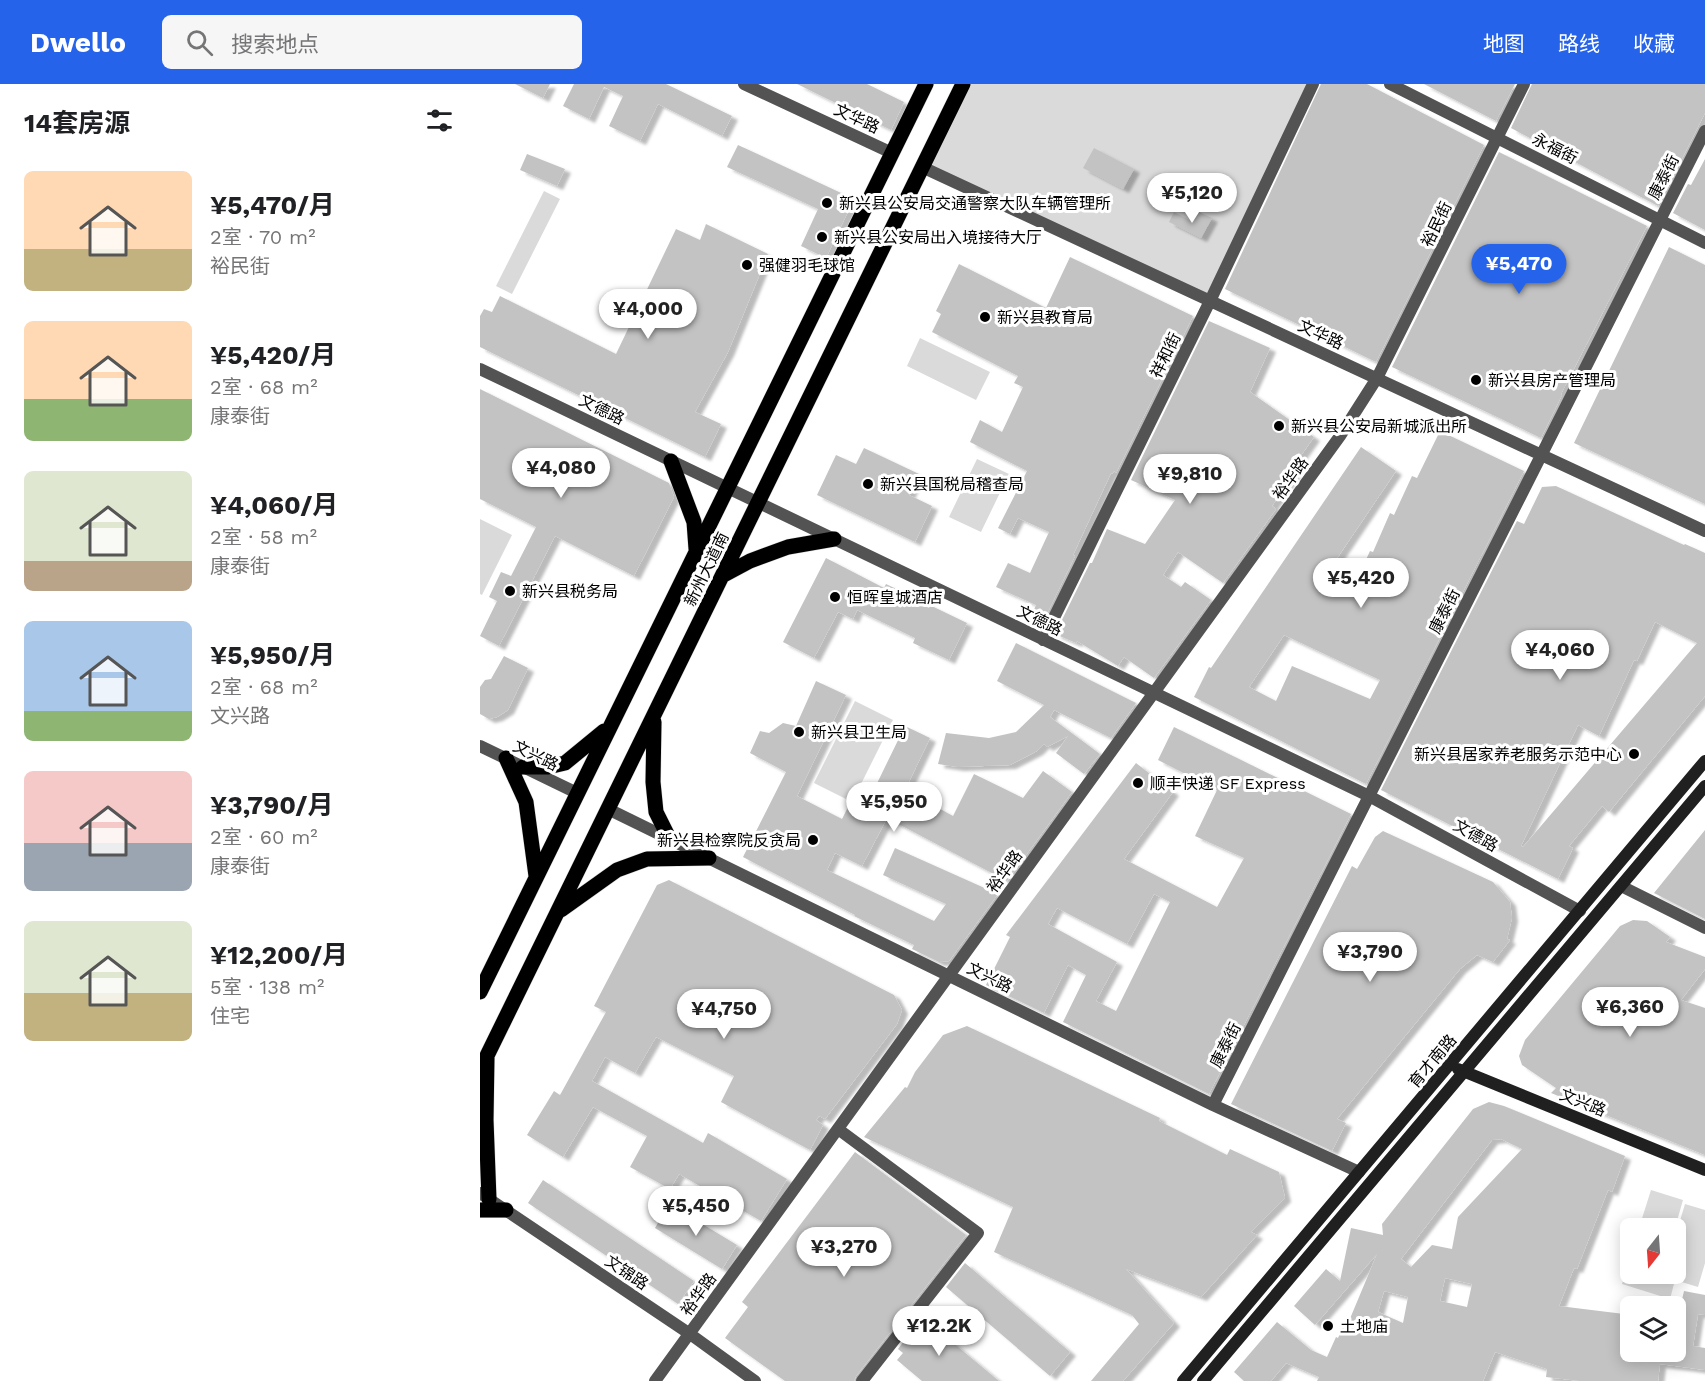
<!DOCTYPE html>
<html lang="zh">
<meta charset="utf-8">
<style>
:root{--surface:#fff;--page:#f6f6f6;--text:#202124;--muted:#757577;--accent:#2563eb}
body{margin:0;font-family:"Work Sans","Noto Sans SC",sans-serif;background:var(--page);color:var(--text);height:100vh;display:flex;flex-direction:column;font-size:22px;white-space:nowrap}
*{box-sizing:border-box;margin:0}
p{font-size:20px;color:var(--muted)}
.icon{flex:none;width:33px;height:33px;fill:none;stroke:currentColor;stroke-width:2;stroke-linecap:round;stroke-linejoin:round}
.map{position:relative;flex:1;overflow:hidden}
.side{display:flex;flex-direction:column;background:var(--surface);width:480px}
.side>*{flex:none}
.needle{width:39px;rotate:197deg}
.controls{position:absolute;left:1140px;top:1134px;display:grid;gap:12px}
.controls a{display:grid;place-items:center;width:66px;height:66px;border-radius:9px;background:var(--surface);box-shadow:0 3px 15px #0003;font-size:30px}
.price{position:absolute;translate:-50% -51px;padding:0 14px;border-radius:21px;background:#fff;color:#222;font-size:20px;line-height:39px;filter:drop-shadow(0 2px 3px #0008)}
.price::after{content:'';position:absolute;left:50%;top:36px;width:18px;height:14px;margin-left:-9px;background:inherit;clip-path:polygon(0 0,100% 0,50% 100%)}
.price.selected{background:var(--accent);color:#fff}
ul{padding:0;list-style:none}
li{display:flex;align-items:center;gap:18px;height:150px;padding:0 24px}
li span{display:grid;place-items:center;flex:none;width:168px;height:120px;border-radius:9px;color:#555}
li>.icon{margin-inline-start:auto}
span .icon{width:72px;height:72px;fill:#fffc;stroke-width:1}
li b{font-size:26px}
h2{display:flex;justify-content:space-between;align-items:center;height:72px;padding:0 24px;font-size:26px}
header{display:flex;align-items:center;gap:36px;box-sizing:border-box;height:84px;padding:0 30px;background:var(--accent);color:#fff}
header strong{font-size:28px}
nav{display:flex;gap:33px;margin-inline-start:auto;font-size:21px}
.search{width:420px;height:54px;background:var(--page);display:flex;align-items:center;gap:15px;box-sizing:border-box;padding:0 21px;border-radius:9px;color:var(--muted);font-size:22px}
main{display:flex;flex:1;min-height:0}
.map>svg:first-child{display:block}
</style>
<header>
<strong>Dwello</strong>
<div class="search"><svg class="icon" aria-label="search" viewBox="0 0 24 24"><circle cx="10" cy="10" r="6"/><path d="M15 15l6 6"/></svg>搜索地点</div>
<nav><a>地图</a><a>路线</a><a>收藏</a></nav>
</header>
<main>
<section class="side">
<h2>14套房源<svg class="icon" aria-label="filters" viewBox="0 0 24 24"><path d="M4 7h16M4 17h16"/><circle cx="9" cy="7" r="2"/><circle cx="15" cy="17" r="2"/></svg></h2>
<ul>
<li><span style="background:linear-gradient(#ffd9b3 65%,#c2b280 0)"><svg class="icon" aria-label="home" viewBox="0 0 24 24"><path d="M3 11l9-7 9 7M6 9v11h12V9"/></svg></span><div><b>¥5,470/月</b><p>2室 · 70 m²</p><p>裕民街</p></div></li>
<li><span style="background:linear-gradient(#ffd9b3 65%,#8fb573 0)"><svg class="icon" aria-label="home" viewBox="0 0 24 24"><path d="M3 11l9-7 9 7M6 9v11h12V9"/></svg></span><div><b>¥5,420/月</b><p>2室 · 68 m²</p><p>康泰街</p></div></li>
<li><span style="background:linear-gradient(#dfe7d0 75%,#b9a48a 0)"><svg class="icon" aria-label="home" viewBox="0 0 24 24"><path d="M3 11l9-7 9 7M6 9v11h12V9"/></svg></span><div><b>¥4,060/月</b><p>2室 · 58 m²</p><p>康泰街</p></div></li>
<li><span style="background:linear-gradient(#a9c7e8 75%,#8fb573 0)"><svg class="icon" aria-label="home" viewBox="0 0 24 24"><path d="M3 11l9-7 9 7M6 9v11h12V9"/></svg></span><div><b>¥5,950/月</b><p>2室 · 68 m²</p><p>文兴路</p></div></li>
<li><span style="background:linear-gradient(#f6c9c9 60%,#9aa5b1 0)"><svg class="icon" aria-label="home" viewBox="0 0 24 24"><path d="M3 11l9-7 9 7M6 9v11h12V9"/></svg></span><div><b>¥3,790/月</b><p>2室 · 60 m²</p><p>康泰街</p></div></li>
<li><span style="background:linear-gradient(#dfe7d0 60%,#c2b280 0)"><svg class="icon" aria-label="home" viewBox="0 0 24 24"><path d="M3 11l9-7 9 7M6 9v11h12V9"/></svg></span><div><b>¥12,200/月</b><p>5室 · 138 m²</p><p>住宅</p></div></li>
</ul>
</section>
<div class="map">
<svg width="1225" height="1297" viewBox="0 0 1225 1297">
<defs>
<filter id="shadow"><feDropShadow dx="6" dy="4" stdDeviation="1.5" flood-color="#0004"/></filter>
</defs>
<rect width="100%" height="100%" fill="#fff"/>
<path fill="#dadada" d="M483,0H833L730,217L442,83Z
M64,107L80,115L32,210L16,202Z
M440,254L510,288L496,316L427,282Z
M497,375L529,390L501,448L469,433Z
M0,435L32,451L2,511L0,510Z
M375,617L413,636L372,718L334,699Z
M1171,1106L1203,1116L1195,1144H1159Z
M1205,1120L1225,1126V1179L1218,1203L1195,1196L1190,1215L1142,1200L1150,1172V1190H1196V1150Z"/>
<path fill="#c3c3c3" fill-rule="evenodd" filter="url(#shadow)" d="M35,0H70L63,14Z
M94,0H186L252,32L242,52L178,20L160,57L129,42L143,12L124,3L109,35L83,22Z
M317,0H387L424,18L411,46Z
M841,0H887L1004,61L896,278L745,205Z
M944,0H1035L1016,37Z
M1052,0H1225V29L1178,122L1031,44Z
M258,61L374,115L346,174L321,162L338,125L247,83Z
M614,64L654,85L643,105L603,84Z
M1019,68L1167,142L1081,310L1082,311L1061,354L912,283Z
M47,70L85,85L77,102L40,86Z
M1225,75V146L1193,129L1208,100L1211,101Z
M694,128L713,138L719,128L732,134L721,154L689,138Z
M226,140L288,170L248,268L215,328L241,340L225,373L0,263V232L4,225L12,228L20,212L136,270L196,145L220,156Z
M1189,163L1225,181V420L1094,359Z
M590,173L713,232L636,389L634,387L632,390L631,389L593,471L595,472L561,542L549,537L556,521L516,503L528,479L550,489L569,448L538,434L530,450L518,444L547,387L490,358L500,336L522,348L543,303L534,299L538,292L452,248L461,230L456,227L479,180L566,224Z
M729,237L790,264L770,308L834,353L812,384L816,387L792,422L796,425L743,499L698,468L683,491L701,503L705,498L731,516L674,594L644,573L638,582L597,557L596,559L575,550L610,479H612L627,445L665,460L695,416L651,396Z
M0,305L189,399L194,413L154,492L75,452L19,562L0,552L17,517L9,513L21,488L31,492L56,443L0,415Z
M960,347L1044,387L886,700L714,613L729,583L731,584L881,363L916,387L845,492L873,504L890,467L893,468L910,429L914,431L932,392L937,394ZM804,551L900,596L890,615L812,582L796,617L769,603Z
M384,364L439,390L429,411L452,422L435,458L337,411L356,371L376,380Z
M1076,402L1204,461L1205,460L1225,469V612L1129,728L1122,722L1089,762L1093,764L1078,795L901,706L1037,437L1044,440L1062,403ZM1175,538L1217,559L1043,763L1041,762L1098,641L1119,652L1154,576L1157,577Z
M346,474L404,504L406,500L487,539L469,576L433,559L435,554L377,526L373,535L358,528L334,574L303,558Z
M536,559L656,619L631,654L574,626L570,633L620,670L604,690L576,669L588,652L567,663L564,660L557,667L530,681L478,683L458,680L466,649L509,654L536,648L564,621L517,597Z
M24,572L48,584L28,626L17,633L9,635L0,630V603L5,596L11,595Z
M336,597L366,611L317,712L362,735L369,721L383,728L425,642L450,654L425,706L473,732L494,690L543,714L563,687L592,708L527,797L407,734L382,782L355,769L347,786L454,837L466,820L403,791L415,764L518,810L469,877L459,878L432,865L434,861L374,832L375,831L263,773L306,688L270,669L280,647L289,649L303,639L316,642Z
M694,643L871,730L729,1010L583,938L606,891L588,881L564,929L506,901L530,853L526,851L656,679L693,708L644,775L737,823L764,774L715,752L737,706L678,676ZM674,810L690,818L636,927L616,917L637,878L568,840L577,824L647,860Z
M1225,746V835L1174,809Z
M903,747L1013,798L1030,818L1032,834L1027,855L1030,856L1013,878L997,871L980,885L857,1035L866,1039L852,1067L751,1020L872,782L877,785L895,753Z
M189,796L414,911L422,926L417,940L345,1035L339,1032L336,1036L343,1041L330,1066L241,1018L254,992L176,953L155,989L125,973L112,997L223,1059L228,1049L307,1095L281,1137L199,1090L190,1105L150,1083L167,1052L113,1023L83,1073L47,1051L74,1007L80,1011L126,928L114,922L177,801Z
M1153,836L1167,837L1190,853L1186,858L1225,873V885L1201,916L1225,924V1071L1071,1009L1076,1004L1042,981L1039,972L1045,956L1140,842Z
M487,942L680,1034L679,1037L747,1071L750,1065L799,1088L805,1114L771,1148L777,1151L721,1213L646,1185L694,1239L643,1297H611L659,1240L652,1231L514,1168L533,1123L384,1053L425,1003L427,1004L435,988L463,951Z
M1009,1018L1024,1022L1145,1072L1132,1108L1128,1106L1097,1185L1094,1184L1079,1222L1144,1230L1141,1259L1150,1260V1268H1196V1237H1197L1204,1207L1225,1211V1231L1218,1230L1213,1262L1225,1264V1286L1180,1280L1178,1297H1100L1066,1293L1067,1285L1015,1268L1003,1297H837L839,1293L806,1279L791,1297H764L754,1288L797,1238L831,1266L847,1273L856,1253L858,1254L866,1236L869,1237L897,1170L835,1241L814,1222L846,1185L860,1197L871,1144L903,1151L902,1140L993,1025ZM1021,1055L1042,1065L978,1133L972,1165L952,1161L931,1183L921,1175L1012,1056ZM965,1194L992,1200L987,1223L960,1217ZM904,1207L928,1213L923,1239L898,1228Z
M375,1068L486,1151L376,1292L374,1297H305L245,1254L268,1223L262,1218Z
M63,1096L214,1197L198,1220L48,1119Z
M189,1120L257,1161L242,1185L175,1144Z
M485,1179L590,1268L570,1292L466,1203Z
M442,1233L519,1297H442L417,1276L423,1269L418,1265Z"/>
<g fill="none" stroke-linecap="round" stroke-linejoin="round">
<g stroke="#dbdbdb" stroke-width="16">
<path id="primary" d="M191,377L214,438L216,465
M242,492L270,477L308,463L354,455
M174,638L173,698L176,728L189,754
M26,674L46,718L56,792
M43,683H68L85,679L124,647
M81,826L137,786L167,775L229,774
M0,908L446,0
M7,974L6,1036L9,1115
M0,986L483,0
M0,1126H26"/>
</g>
<path stroke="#535353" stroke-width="12" d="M264,0L412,69
M910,0L1225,159
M442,83L1225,447
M0,285L889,712L1100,827
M563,556L730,217L833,0
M0,662L97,709
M128,725L733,1021L879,1088
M1141,802L1225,844
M733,1021L1225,47
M358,1045L498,1149L382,1297
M0,1109L210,1250L275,1297
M175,1297L860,352L897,294L1044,0"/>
<path stroke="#202020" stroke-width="12" d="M978,985L1225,1086
M703,1297L1225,677
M723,1297L1225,702"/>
<use href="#primary" stroke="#000" stroke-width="15"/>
</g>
<g fill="#000" stroke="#fff" stroke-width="2">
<circle cx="347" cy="119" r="6"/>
<circle cx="342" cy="153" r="6"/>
<circle cx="267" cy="181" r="6"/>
<circle cx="505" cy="233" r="6"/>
<circle cx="996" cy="296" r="6"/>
<circle cx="799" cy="342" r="6"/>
<circle cx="388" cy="400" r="6"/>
<circle cx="30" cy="507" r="6"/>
<circle cx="355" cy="513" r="6"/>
<circle cx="319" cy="648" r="6"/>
<circle cx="1154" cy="670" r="6"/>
<circle cx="658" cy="699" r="6"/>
<circle cx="333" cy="756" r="6"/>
<circle cx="848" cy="1242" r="6"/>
</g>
<g text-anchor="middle" stroke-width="6" stroke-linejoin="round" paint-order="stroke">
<g font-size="16" fill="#000" stroke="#fff">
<text transform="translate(377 34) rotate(25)" y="6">文华路</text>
<text transform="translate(1075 64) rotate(27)" y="6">永福街</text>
<text transform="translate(1183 93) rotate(-63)" y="6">康泰街</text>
<text transform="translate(956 140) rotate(-64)" y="6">裕民街</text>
<text transform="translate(841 250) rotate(25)" y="6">文华路</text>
<text transform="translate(685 271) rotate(-64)" y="6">祥和街</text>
<text transform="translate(122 325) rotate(26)" y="6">文德路</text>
<text transform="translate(810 394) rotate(-54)" y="6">裕华路</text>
<text transform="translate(226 485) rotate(-64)" y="6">新州大道南</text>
<text transform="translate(964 527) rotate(-63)" y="6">康泰街</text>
<text transform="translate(560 536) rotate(26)" y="6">文德路</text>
<text transform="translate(56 671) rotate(26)" y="6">文兴路</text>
<text transform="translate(996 751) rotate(29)" y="6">文德路</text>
<text transform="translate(524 787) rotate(-54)" y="6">裕华路</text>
<text transform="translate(510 893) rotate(26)" y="6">文兴路</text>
<text transform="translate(745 961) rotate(-63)" y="6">康泰街</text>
<text transform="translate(952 977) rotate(-50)" y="6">育才南路</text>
<text transform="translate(1103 1018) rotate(22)" y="6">文兴路</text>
<text transform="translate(147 1188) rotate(34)" y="6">文锦路</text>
<text transform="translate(218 1210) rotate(-54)" y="6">裕华路</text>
</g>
<g font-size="16" fill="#000" stroke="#fff" text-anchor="start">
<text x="359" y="125">新兴县公安局交通警察大队车辆管理所</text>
<text x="354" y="159">新兴县公安局出入境接待大厅</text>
<text x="279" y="187">强健羽毛球馆</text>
<text x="517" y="239">新兴县教育局</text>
<text x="1008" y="302">新兴县房产管理局</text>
<text x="811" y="348">新兴县公安局新城派出所</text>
<text x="400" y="406">新兴县国税局稽查局</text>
<text x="42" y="513">新兴县税务局</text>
<text x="367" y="519">恒晖皇城酒店</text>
<text x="331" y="654">新兴县卫生局</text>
<text x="1142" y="676" text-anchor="end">新兴县居家养老服务示范中心</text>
<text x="670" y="705">顺丰快递 SF Express</text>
<text x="321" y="762" text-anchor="end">新兴县检察院反贪局</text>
<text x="860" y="1248">土地庙</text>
</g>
</g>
</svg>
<div class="controls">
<a><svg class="needle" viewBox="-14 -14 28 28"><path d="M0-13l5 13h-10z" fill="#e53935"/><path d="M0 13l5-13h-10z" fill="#757577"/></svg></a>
<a><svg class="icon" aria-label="layers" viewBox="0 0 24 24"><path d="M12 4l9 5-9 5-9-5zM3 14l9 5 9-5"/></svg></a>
</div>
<b class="price" style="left:712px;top:140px">¥5,120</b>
<b class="price selected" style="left:1039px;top:211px">¥5,470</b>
<b class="price" style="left:168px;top:256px">¥4,000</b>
<b class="price" style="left:81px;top:415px">¥4,080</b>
<b class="price" style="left:710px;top:421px">¥9,810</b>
<b class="price" style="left:881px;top:525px">¥5,420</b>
<b class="price" style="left:1080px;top:597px">¥4,060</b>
<b class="price" style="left:414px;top:749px">¥5,950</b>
<b class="price" style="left:890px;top:899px">¥3,790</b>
<b class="price" style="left:1150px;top:954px">¥6,360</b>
<b class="price" style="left:244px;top:956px">¥4,750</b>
<b class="price" style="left:216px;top:1153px">¥5,450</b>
<b class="price" style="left:364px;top:1194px">¥3,270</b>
<b class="price" style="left:459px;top:1273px">¥12.2K</b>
</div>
</main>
